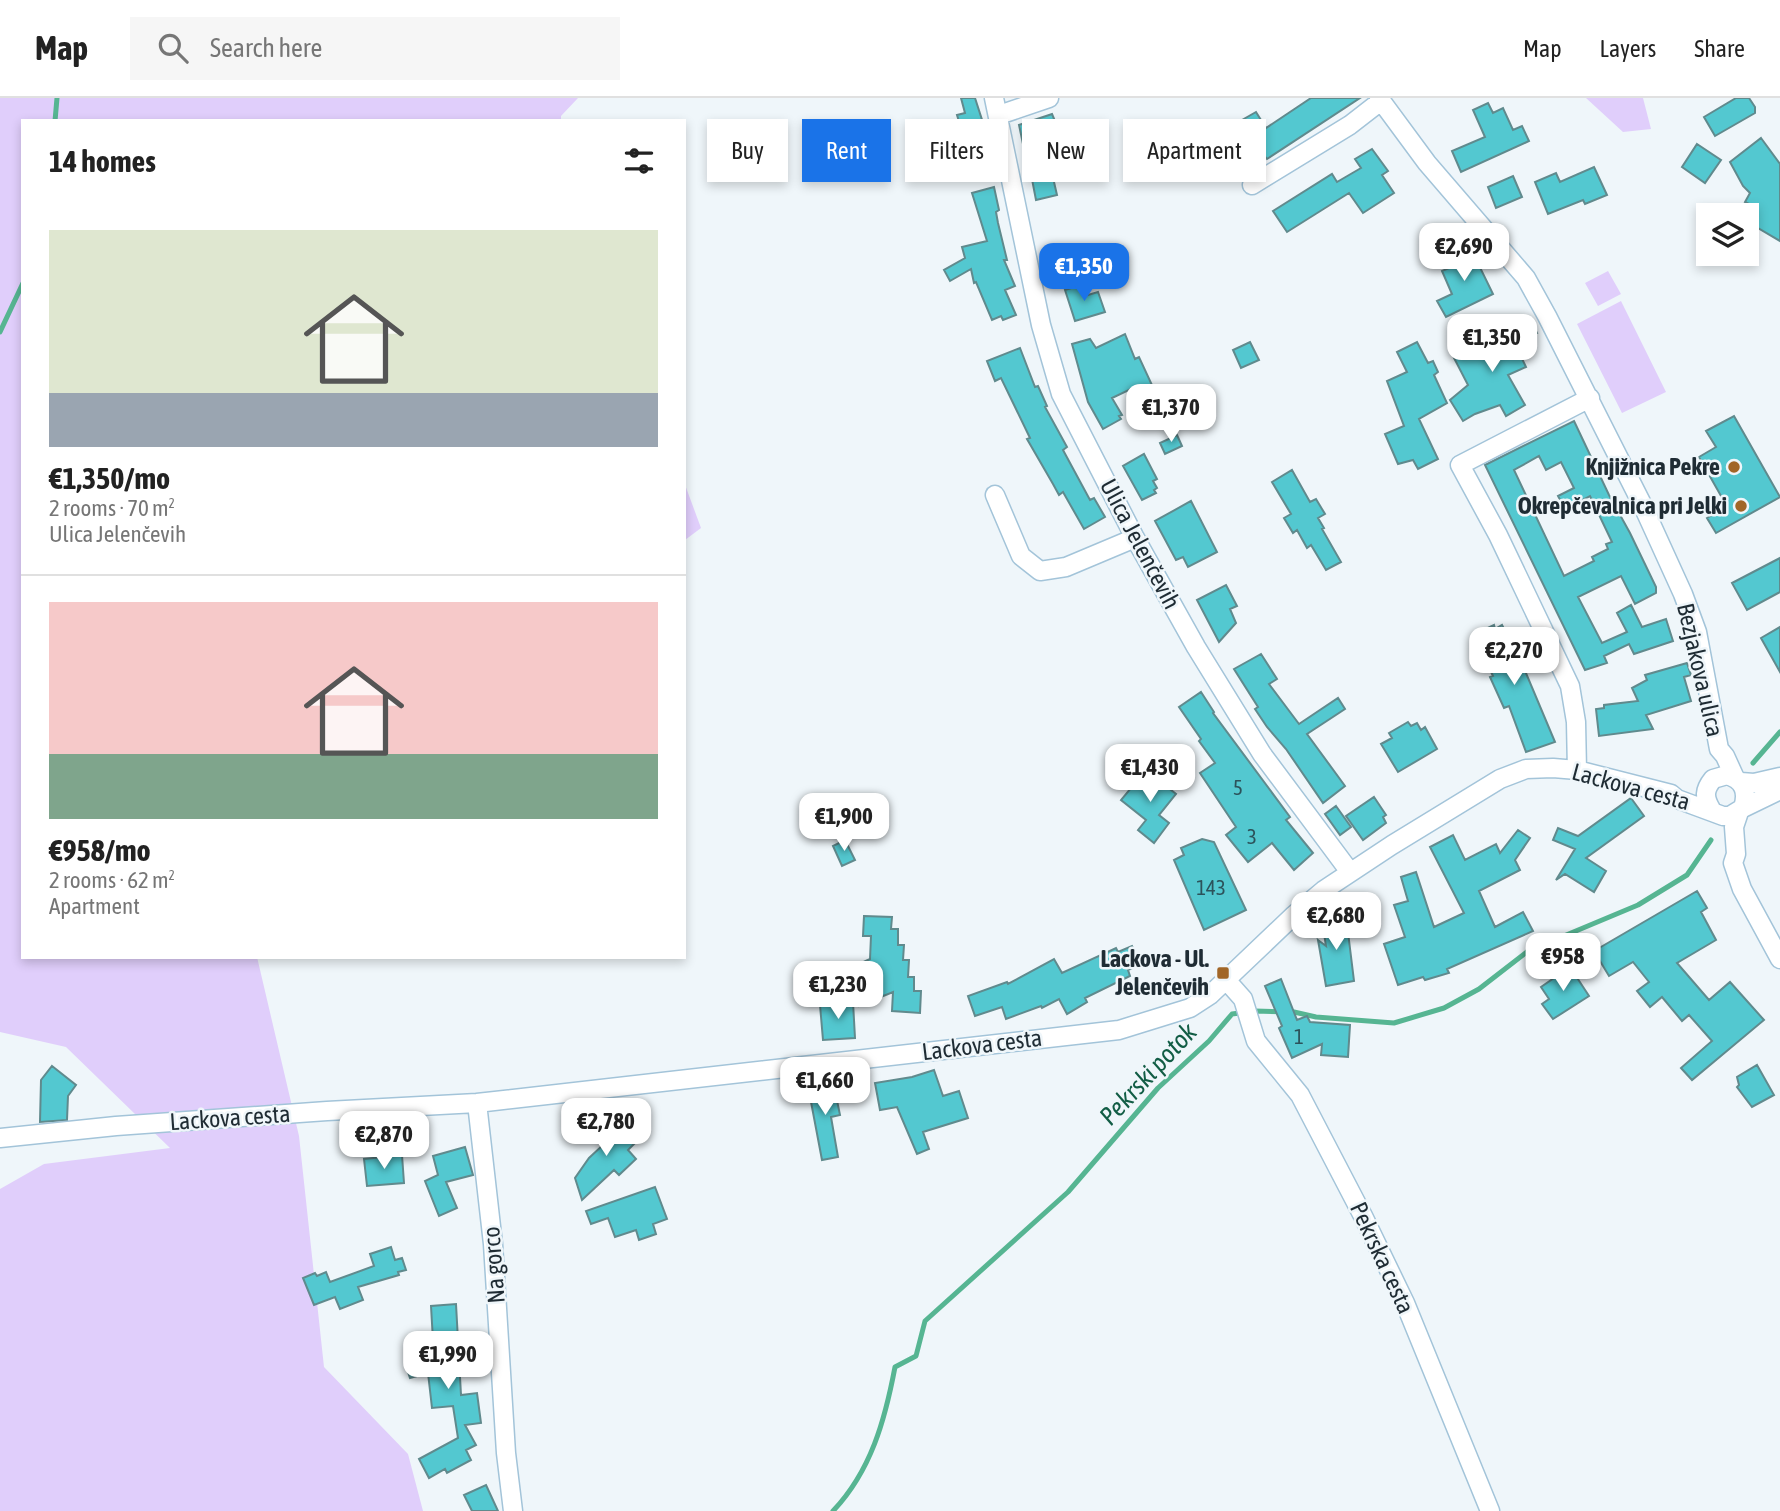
<!DOCTYPE html>
<meta charset="utf-8">
<style>
:root{--surface:#fff;--page:#f6f6f6;--text:#222;--muted:#767676;--line:#e0e0e0;--accent:#1a73e8}
body{margin:0;font-family:"Asap Condensed",sans-serif;background:var(--page);color:var(--text);height:100vh;display:flex;flex-direction:column;font-size:26px;white-space:nowrap}
*{box-sizing:border-box;margin:0}
p{font-size:23px;color:var(--muted)}
.icon{flex:none;width:38px;height:38px;fill:none;stroke:currentColor;stroke-width:2;stroke-linecap:round;stroke-linejoin:round}
.map{position:relative;flex:1;overflow:hidden}
.panel{position:absolute;left:21px;top:21px;width:665px;height:840px;display:flex;flex-direction:column;background:var(--surface);border-radius:0px;box-shadow:0 4px 10px #0003}
.panel>*{flex:none}
.guide{position:absolute;left:707px;top:21px;width:665px;height:63px;display:flex;gap:14px}
.buttons{position:absolute;left:1696px;top:105px;display:grid;gap:14px}
.buttons a{display:grid;place-items:center;width:63px;height:63px;border-radius:0px;background:var(--surface);box-shadow:0 4px 10px #0003;font-size:35px}
.price{position:absolute;translate:-50% -60px;padding:0 16px;border-radius:14px;background:#fff;color:#222;font-size:23px;line-height:46px;filter:drop-shadow(0 2px 4px #0008)}
.price::after{content:'';position:absolute;left:50%;top:42px;width:21px;height:16px;margin-left:-10px;background:inherit;clip-path:polygon(0 0,100% 0,50% 100%)}
.price.active{background:var(--accent);color:#fff}
ul{padding:0;list-style:none}
li{display:grid;align-content:center;gap:14px;height:371px;padding:0 28px}
li+li{border-top:2px solid var(--line)}
li span{display:grid;place-items:center;height:217px;border-radius:0px;color:#555}
li>.icon{margin-inline-start:auto}
span .icon{width:126px;height:126px;fill:#fffc;stroke-width:1}
li b{font-size:30px}
h2{display:flex;justify-content:space-between;align-items:center;height:84px;padding:0 28px;font-size:30px}
.chip{padding:0 24px;border-radius:0px;background:var(--surface);box-shadow:0 4px 10px #0003;font-size:24px;line-height:63px}
.chip.active{background:var(--accent);color:#fff}
header{display:flex;align-items:center;gap:42px;box-sizing:border-box;height:98px;padding:0 35px;background:var(--surface);border-bottom:2px solid var(--line)}
header strong{font-size:33px}
nav{display:flex;gap:38px;margin-inline-start:auto;font-size:24px}
.search{width:490px;height:63px;background:var(--page);display:flex;align-items:center;gap:18px;box-sizing:border-box;padding:0 24px;border-radius:0px;color:var(--muted);font-size:26px}
.map>svg:first-child{display:block}
</style>
<header>
<strong>Map</strong>
<div class="search"><svg class="icon" aria-label="search" viewBox="0 0 24 24"><circle cx="10" cy="10" r="6"/><path d="M15 15l6 6"/></svg>Search here</div>
<nav><a>Map</a><a>Layers</a><a>Share</a></nav>
</header>
<div class="map">
<svg width="1780" height="1413" viewBox="0 0 1780 1413">
<rect width="100%" height="100%" fill="#eff6fa"/>
<path fill="#e0cefb" d="M0,0H578L561,18V23H23V859H257L299,1038L324,1269L408,1356L423,1413H0V1091L44,1066L170,1050L66,949L0,934Z
M1586,0H1643L1651,31L1623,34Z
M1608,173L1621,196L1598,208L1585,185Z
M1621,203L1666,294L1622,315L1577,226Z
M684,384L701,430L685,442L684,439Z"/>
<g fill="none" stroke-linecap="round" stroke-linejoin="round">
<path stroke="#56b592" stroke-width="5" d="M55,23L57,0
M0,234L23,185
M1753,665L1780,634
M833,1413C871,1373 885,1322 895,1269L916,1258L925,1223L1068,1094L1158,990L1209,943L1232,916L1255,913L1294,914L1316,919L1394,925L1444,910L1479,891L1528,853L1638,807L1687,777L1711,742"/>
</g>
<path fill="#53c8d0" stroke="#608a8d" stroke-width="2" fill-rule="evenodd" d="M961,0H975L984,28L970,33L969,28L961,30L957,17L965,15Z
M1311,0H1360L1267,61L1243,30L1246,28L1242,22L1256,14L1266,30Z
M1736,0H1749L1755,9V15L1715,38L1704,19Z
M1488,5L1493,15L1503,10L1513,32L1522,28L1529,43L1461,74L1452,53L1485,39L1473,12Z
M1052,16L1067,52L1075,50L1080,73L1054,78L1044,40L1023,46L1019,27Z
M1761,40L1780,66V143L1746,123V117H1742L1749,106L1745,104L1750,95L1743,88L1730,64Z
M1697,46L1721,62L1705,85L1682,69Z
M1372,51L1388,73L1382,77L1394,95L1363,115L1349,95L1287,134L1273,113L1332,76L1337,84L1361,70L1355,61Z
M1594,69L1607,97L1585,106L1583,102L1548,116L1535,84L1556,75L1560,84Z
M1051,71L1057,97L1036,102L1031,76Z
M1513,78L1522,99L1496,110L1488,89Z
M994,89L999,112L996,114L998,125L1007,162H1004L1015,188L1005,192L1016,217L1003,222L1001,218L992,222L976,184L974,185L971,171L950,183L944,172L965,160L962,149L987,143L972,95Z
M1470,149L1493,196L1446,219L1437,203L1452,196L1442,173L1456,167L1452,156Z
M1084,186L1088,197L1098,194L1105,214L1075,223L1065,192Z
M1530,221L1537,235L1515,246L1526,269L1508,277L1525,307L1506,318L1500,307L1475,316L1463,323L1450,302L1468,287L1454,260Z
M1125,236L1135,261L1139,259L1157,298L1143,304L1137,288L1112,300L1122,317L1119,318L1121,321L1103,331L1088,304L1072,246L1090,241L1096,250Z
M1250,244L1259,262L1241,270L1233,252Z
M1417,244L1428,265L1433,263L1438,274L1434,277L1447,305L1419,321L1438,361L1418,371L1413,362L1398,366L1385,336L1404,328L1387,283L1407,274L1397,254Z
M1020,250L1035,289L1038,288L1047,308L1045,309L1067,349L1063,352L1090,402L1094,400L1105,419L1084,431L1063,394L1059,397L1053,386L1027,341L1030,340L1001,280L995,283L987,263Z
M1734,318L1780,399L1716,435L1707,420L1714,416L1711,411L1725,405L1699,359L1716,349L1706,333Z
M1574,323L1609,397L1630,435L1656,489V495L1635,506L1621,478L1578,499L1602,545L1627,534L1617,515L1631,507L1642,529L1666,521L1673,543L1634,556L1629,546L1604,558L1607,565L1585,572L1485,367ZM1539,358L1546,372L1561,364L1574,390L1558,398L1565,411L1590,398L1612,444L1606,446L1608,451L1592,459L1594,463L1564,478L1514,372Z
M1177,337L1182,348L1165,356L1160,345Z
M1144,356L1157,381L1153,383L1157,390L1154,392L1156,395L1142,402L1123,368Z
M1292,372L1310,404L1316,401L1325,416L1318,420L1324,430L1322,431L1341,464L1326,472L1311,447L1307,450L1297,432L1293,435L1284,420L1291,416L1272,384Z
M1191,403L1217,454L1188,469L1183,459L1176,462L1155,423Z
M1780,460V494L1747,512L1732,485Z
M1226,487L1237,508L1230,511L1236,525L1219,544L1197,502Z
M1494,527L1495,531L1502,527L1523,568L1555,644L1526,654L1509,608L1504,610L1490,579L1493,578L1473,537Z
M1780,529V574L1761,540Z
M1261,556L1277,581L1269,586L1299,626L1338,600L1345,611L1307,636L1345,688L1323,705L1286,651L1267,629L1255,611L1258,609L1234,571Z
M1687,565L1691,577L1684,579L1691,603L1646,617L1653,631L1599,638L1596,611L1604,610V607L1638,603L1632,590L1647,582L1645,577Z
M1201,594L1214,614L1213,615L1290,719L1286,722L1313,755L1294,772L1272,745L1248,764L1226,737L1236,729L1200,675L1215,665L1199,643L1201,641L1179,609Z
M1408,624L1411,628L1417,625L1421,632L1425,629L1437,651L1398,674L1381,646L1392,640L1389,635Z
M1146,672L1176,696L1159,717L1169,725L1154,745L1138,732L1146,722L1121,702Z
M1374,699L1386,717L1383,719L1386,725L1363,742L1346,718Z
M1631,700L1644,718L1586,760L1606,773L1594,794L1565,776L1556,782L1575,751L1553,742L1558,730L1578,738Z
M1336,708L1351,729L1340,737L1325,716Z
M1518,732L1530,740L1515,762L1520,772L1479,793L1495,829L1523,814L1533,833L1447,871L1449,875L1425,882L1423,879L1398,887L1384,846L1405,839L1394,807L1408,803L1401,779L1416,774L1434,829L1464,815L1430,749L1453,737L1465,762L1496,746L1500,755Z
M1202,741L1214,744L1246,812L1204,832L1174,762L1184,757L1181,750Z
M845,742L855,762L842,768L833,748Z
M1697,793L1707,810L1701,814L1716,842L1677,865L1709,902L1730,884L1764,922L1692,982L1681,970L1712,943L1689,917L1682,923L1662,899L1650,909L1637,893L1649,884L1633,864L1609,878L1594,853Z
M864,818L892,819L891,831H898V847H904L903,862H909L908,879H914V893H921L920,915L892,913L893,894L859,908L844,873L870,861L871,838H863Z
M1346,818L1354,883L1326,888L1318,842L1326,848L1322,823Z
M1132,848L1141,866L1128,872L1130,878L1085,900L1087,904L1067,916L1059,901L1042,910L1041,908L1006,921L1002,909L975,918L968,898L1007,884L1008,886L1054,861L1062,875L1116,850L1118,854Z
M1570,869L1589,898L1553,921L1542,906L1549,901L1541,889Z
M1281,881L1297,922L1307,918L1310,924L1350,927L1348,959L1321,957L1322,946L1292,960L1279,930L1282,928L1265,888Z
M853,904L855,940L823,942L820,907Z
M1757,967L1774,997L1752,1009L1737,989L1739,987L1737,979Z
M52,968L76,987L68,998L67,1022L40,1024L41,982Z
M934,972L943,998L959,993L968,1020L923,1034L929,1051L917,1056L897,1009L880,1012L875,985L912,979Z
M833,983L840,1017L831,1019L838,1059L822,1062L808,988Z
M609,1023L618,1032L622,1029L636,1044L628,1052L636,1061L619,1077L614,1072L582,1102L575,1080L589,1060L603,1047L594,1037Z
M465,1049L473,1077L446,1084L457,1110L439,1118L425,1083L438,1077L433,1058Z
M402,1057L404,1085L367,1088L364,1061Z
M655,1089L667,1121L653,1126L656,1136L639,1142L636,1132L615,1139L608,1120L591,1126L586,1113Z
M391,1149L395,1162L402,1160L406,1172L398,1174L399,1177L358,1189L363,1202L340,1211L335,1199L314,1207L303,1180L315,1175L317,1178L326,1174L330,1184L374,1168L370,1156Z
M456,1206L461,1297L477,1295L481,1325L465,1327L476,1347L466,1352L471,1362L447,1375L445,1371L429,1380L419,1361L458,1340L453,1308L432,1310L428,1275L410,1280L406,1268L434,1260L431,1208Z
M486,1387L498,1413H472L464,1397Z"/>
<g fill="none" stroke-linecap="round" stroke-linejoin="round">
<g stroke="#a3c4d9" stroke-width="21">
<path id="minor" d="M994,0L1041,227L1061,296L1135,440L1196,549L1262,656L1350,774
M1379,0L1427,65L1526,180L1547,218L1642,406L1683,496L1697,534L1719,651L1725,658L1735,680
M999,17L1049,0
M1252,87L1350,27L1381,3
M995,397L1021,458L1040,473L1066,469L1135,440
M1577,672L1576,624L1570,588L1498,437L1460,367L1590,300
M1741,684L1754,685L1780,679
M1743,710L1780,692
M1739,714L1734,729L1736,756L1733,765L1742,791L1780,861
M1227,883L1243,901L1256,943L1300,997L1363,1118L1405,1205L1490,1413
M477,1005L493,1146L506,1355L513,1413
M0,1040L116,1028L327,1013L477,1005L1119,932L1190,910L1210,897L1293,818L1324,792L1392,747L1500,681L1526,671L1553,670L1577,672L1671,696L1677,701L1723,718H1730L1743,710C1748,694 1744,682 1727,677L1713,681C1704,692 1704,699 1711,711"/>
</g>
<use href="#minor" stroke="#fff" stroke-width="18"/>
</g>
<g fill="#a16627" stroke="#eff6fa" stroke-width="2.5">
<circle cx="1734" cy="369" r="7"/>
<circle cx="1741" cy="408" r="7"/>
<rect x="1216" y="868" width="14" height="14" rx="3.5"/>
</g>
<g text-anchor="middle" stroke-width="5" stroke-linejoin="round" paint-order="stroke">
<g font-size="21" fill="#2c535b">
<text x="1238" y="697">5</text>
<text x="1252" y="746">3</text>
<text x="1211" y="797">143</text>
<text x="1299" y="946">1</text>
</g>
<g font-size="24" font-weight="bold" fill="#1f2c34" stroke="#eff6fa" text-anchor="end">
<text x="1720" y="377">Knjižnica Pekre</text>
<text x="1727" y="416">Okrepčevalnica pri Jelki</text>
<text x="1209" y="869">Lackova - Ul.<tspan x="1209" dy="28">Jelenčevih</tspan></text>
</g>
<g font-size="24" fill="#1f2c34" stroke="#eff6fa">
<text transform="translate(1140 446) rotate(62)" y="8">Ulica Jelenčevih</text>
<text transform="translate(1700 572) rotate(77)" y="8">Bezjakova ulica</text>
<text transform="translate(1631 689) rotate(15)" y="8">Lackova cesta</text>
<text transform="translate(982 947) rotate(-7)" y="8">Lackova cesta</text>
<text transform="translate(230 1020) rotate(-4)" y="8">Lackova cesta</text>
<text transform="translate(1382 1160) rotate(65)" y="8">Pekrska cesta</text>
<text transform="translate(494 1167) rotate(-94)" y="8">Na gorco</text>
</g>
<g font-size="26" font-style="italic" fill="#125d45" stroke="#eff6fa">
<text transform="translate(1148 976) rotate(-47)" y="9">Pekrski potok</text>
</g>
</g>
</svg>
<div class="buttons">
<a><svg class="icon" aria-label="layers" viewBox="0 0 24 24"><path d="M12 4l9 5-9 5-9-5zM3 14l9 5 9-5"/></svg></a>
</div>
<b class="price" style="left:1464px;top:185px">€2,690</b>
<b class="price active" style="left:1084px;top:205px">€1,350</b>
<b class="price" style="left:1492px;top:276px">€1,350</b>
<b class="price" style="left:1171px;top:346px">€1,370</b>
<b class="price" style="left:1514px;top:589px">€2,270</b>
<b class="price" style="left:1150px;top:706px">€1,430</b>
<b class="price" style="left:844px;top:755px">€1,900</b>
<b class="price" style="left:1336px;top:854px">€2,680</b>
<b class="price" style="left:1563px;top:895px">€958</b>
<b class="price" style="left:838px;top:923px">€1,230</b>
<b class="price" style="left:825px;top:1019px">€1,660</b>
<b class="price" style="left:606px;top:1060px">€2,780</b>
<b class="price" style="left:384px;top:1073px">€2,870</b>
<b class="price" style="left:448px;top:1293px">€1,990</b>
<div class="guide">
<a class="chip">Buy</a>
<a class="chip active">Rent</a>
<a class="chip">Filters</a>
<a class="chip">New</a>
<a class="chip">Apartment</a>
</div>
<section class="panel">
<h2>14 homes<svg class="icon" aria-label="filters" viewBox="0 0 24 24"><path d="M4 7h16M4 17h16"/><circle cx="9" cy="7" r="2"/><circle cx="15" cy="17" r="2"/></svg></h2>
<ul>
<li><span style="background:linear-gradient(#dfe7d0 75%,#9aa5b1 0)"><svg class="icon" aria-label="home" viewBox="0 0 24 24"><path d="M3 11l9-7 9 7M6 9v11h12V9"/></svg></span><div><b>€1,350/mo</b><p>2 rooms · 70 m²</p><p>Ulica Jelenčevih</p></div></li>
<li><span style="background:linear-gradient(#f6c9c9 70%,#7fa58c 0)"><svg class="icon" aria-label="home" viewBox="0 0 24 24"><path d="M3 11l9-7 9 7M6 9v11h12V9"/></svg></span><div><b>€958/mo</b><p>2 rooms · 62 m²</p><p>Apartment</p></div></li>
</ul>
</section>
</div>
